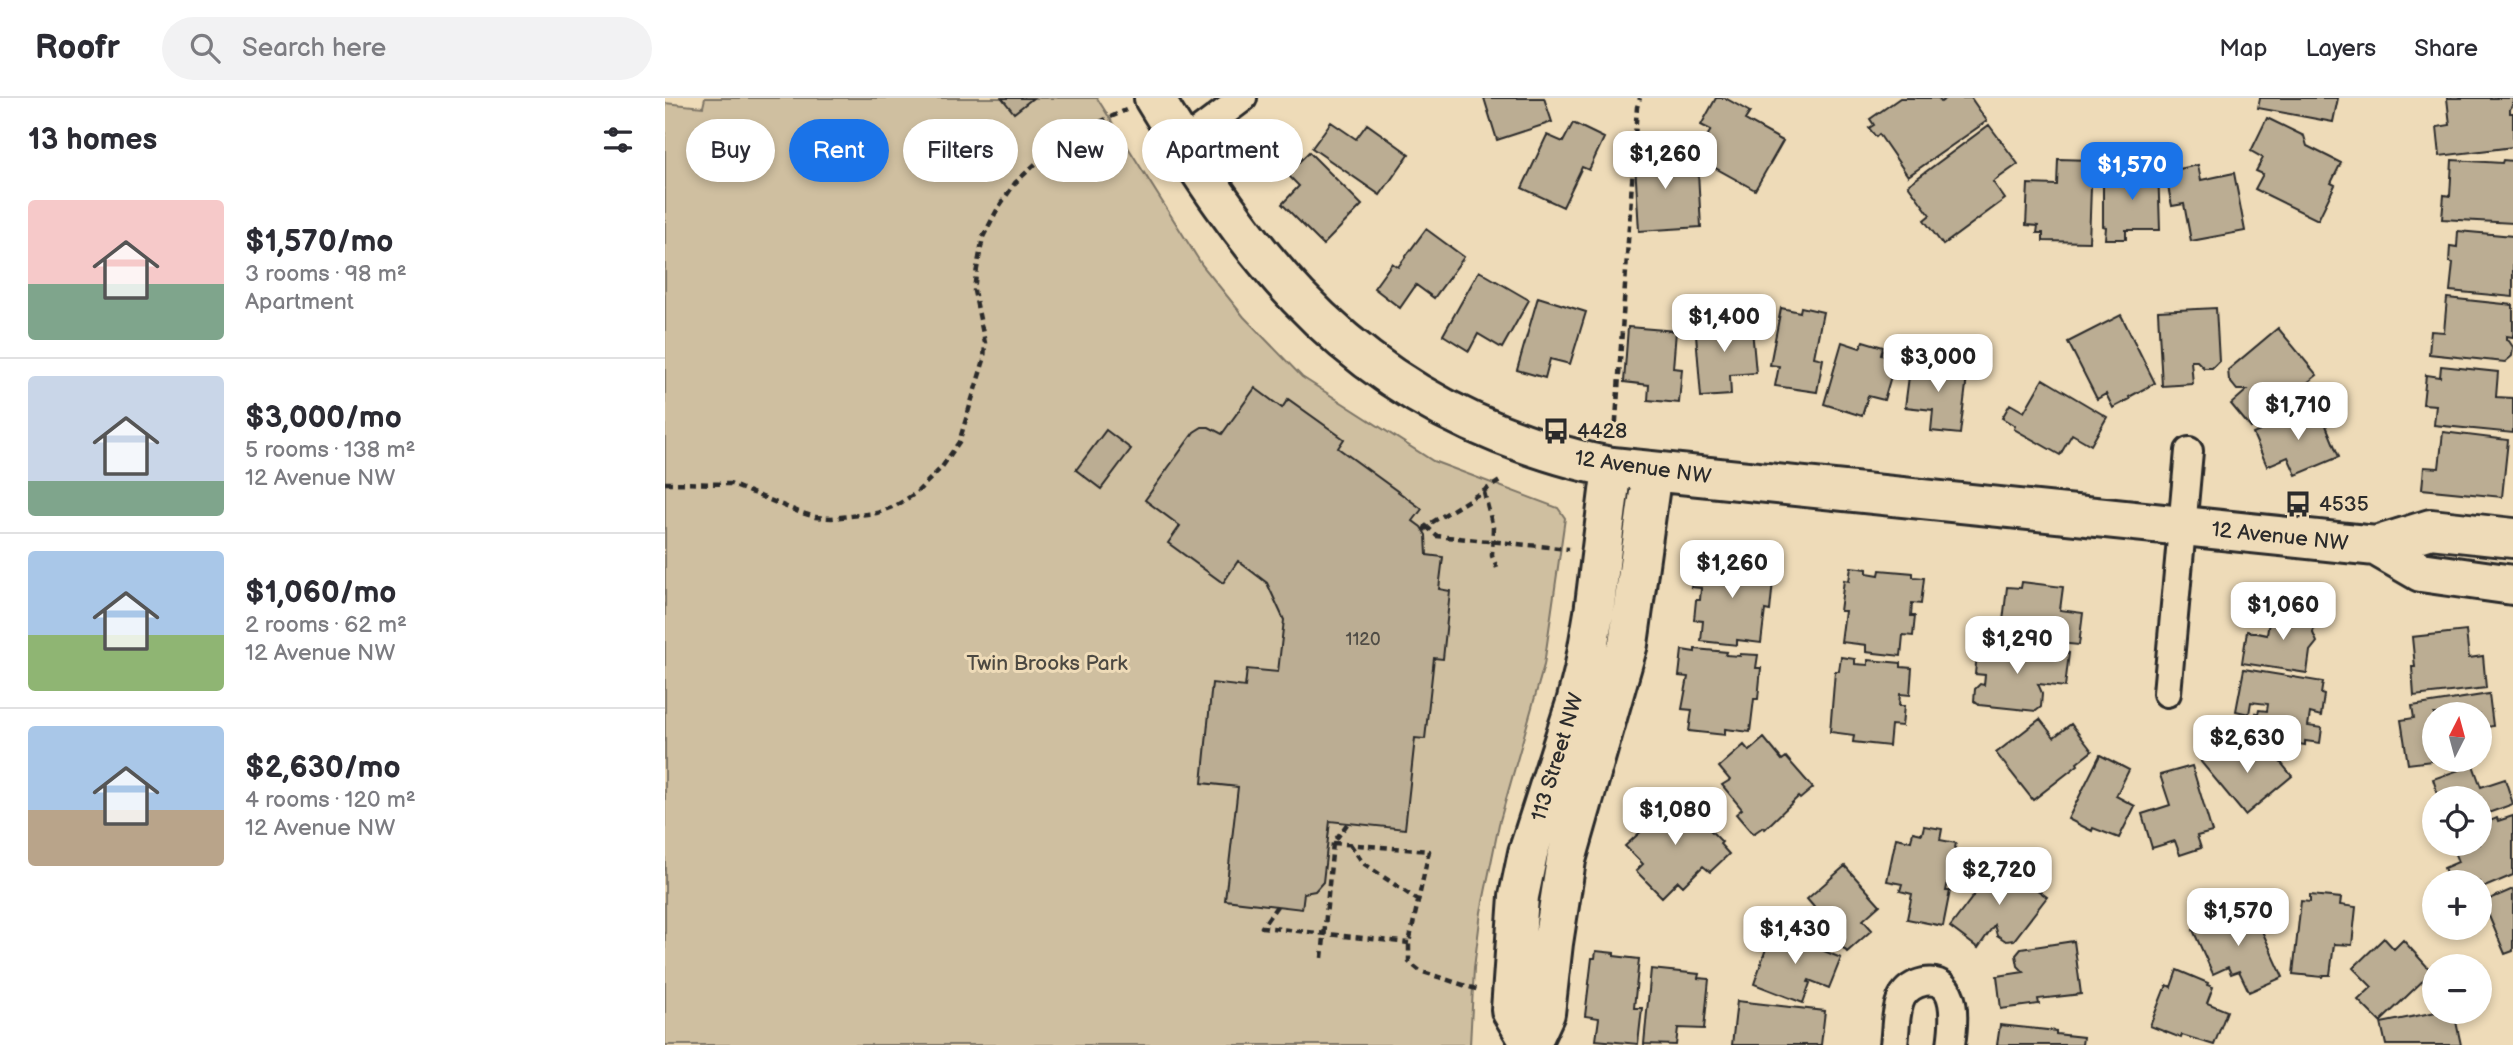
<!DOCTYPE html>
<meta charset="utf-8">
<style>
:root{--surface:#fff;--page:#f2f2f3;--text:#2b2b33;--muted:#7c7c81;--line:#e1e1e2;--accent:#1a73e8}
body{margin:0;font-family:"Balsamiq Sans",sans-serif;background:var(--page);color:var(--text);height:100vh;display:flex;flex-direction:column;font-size:26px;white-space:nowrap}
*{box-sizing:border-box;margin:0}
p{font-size:23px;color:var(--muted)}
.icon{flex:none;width:38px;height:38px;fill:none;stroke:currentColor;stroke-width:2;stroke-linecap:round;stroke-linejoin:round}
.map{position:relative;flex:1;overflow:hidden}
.drawer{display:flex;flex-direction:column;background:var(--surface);width:665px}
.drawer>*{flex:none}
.top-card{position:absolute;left:21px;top:21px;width:665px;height:63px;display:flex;gap:14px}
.needle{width:46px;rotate:6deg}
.tools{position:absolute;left:1757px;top:604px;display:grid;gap:14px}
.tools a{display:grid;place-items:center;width:70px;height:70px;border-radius:50%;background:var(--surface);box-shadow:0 4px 10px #0003;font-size:35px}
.price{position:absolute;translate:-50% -60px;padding:0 16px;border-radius:14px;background:#fff;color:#222;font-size:23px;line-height:46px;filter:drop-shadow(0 2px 4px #0008)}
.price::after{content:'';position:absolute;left:50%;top:42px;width:21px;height:16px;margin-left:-10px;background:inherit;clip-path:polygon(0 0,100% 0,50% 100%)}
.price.on{background:var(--accent);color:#fff}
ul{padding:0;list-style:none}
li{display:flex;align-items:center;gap:21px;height:175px;padding:0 28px}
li+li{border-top:2px solid var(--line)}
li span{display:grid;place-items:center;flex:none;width:196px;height:140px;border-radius:7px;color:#555}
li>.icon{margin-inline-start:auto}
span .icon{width:84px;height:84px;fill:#fffc;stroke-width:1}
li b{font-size:30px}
h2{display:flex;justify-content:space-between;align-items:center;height:84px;padding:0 28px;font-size:30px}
.chip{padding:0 24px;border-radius:32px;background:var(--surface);box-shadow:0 4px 10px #0003;font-size:24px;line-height:63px}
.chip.on{background:var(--accent);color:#fff}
header{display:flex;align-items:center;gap:42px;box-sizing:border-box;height:98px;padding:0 35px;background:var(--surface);border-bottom:2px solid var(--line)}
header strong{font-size:33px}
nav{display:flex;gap:38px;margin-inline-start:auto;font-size:24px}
.search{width:490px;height:63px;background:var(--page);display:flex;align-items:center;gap:18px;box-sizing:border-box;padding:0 24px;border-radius:38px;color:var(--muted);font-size:26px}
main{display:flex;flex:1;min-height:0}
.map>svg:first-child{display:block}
</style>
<header>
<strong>Roofr</strong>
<div class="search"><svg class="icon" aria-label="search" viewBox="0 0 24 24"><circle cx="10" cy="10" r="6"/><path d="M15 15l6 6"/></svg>Search here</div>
<nav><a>Map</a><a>Layers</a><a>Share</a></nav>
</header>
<main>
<section class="drawer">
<h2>13 homes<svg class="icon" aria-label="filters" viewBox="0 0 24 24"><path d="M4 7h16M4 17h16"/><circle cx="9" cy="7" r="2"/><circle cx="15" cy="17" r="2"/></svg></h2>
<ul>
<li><span style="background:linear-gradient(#f6c9c9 60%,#7fa58c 0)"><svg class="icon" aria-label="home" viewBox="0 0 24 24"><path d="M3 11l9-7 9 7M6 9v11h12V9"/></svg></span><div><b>$1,570/mo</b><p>3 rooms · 98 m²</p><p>Apartment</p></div></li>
<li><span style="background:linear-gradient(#c9d6e8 75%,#7fa58c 0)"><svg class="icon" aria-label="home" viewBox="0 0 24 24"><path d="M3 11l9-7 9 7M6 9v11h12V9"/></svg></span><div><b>$3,000/mo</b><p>5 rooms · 138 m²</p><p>12 Avenue NW</p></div></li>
<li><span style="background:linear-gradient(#a9c7e8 60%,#8fb573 0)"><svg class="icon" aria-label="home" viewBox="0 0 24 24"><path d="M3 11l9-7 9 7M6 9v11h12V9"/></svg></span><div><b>$1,060/mo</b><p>2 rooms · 62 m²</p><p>12 Avenue NW</p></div></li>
<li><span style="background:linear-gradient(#a9c7e8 60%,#b9a48a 0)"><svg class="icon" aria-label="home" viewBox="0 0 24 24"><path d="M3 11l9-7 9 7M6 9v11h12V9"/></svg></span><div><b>$2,630/mo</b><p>4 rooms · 120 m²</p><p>12 Avenue NW</p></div></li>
</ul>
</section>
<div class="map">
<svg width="1848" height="947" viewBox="0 0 1848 947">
<rect width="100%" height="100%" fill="#eedbb8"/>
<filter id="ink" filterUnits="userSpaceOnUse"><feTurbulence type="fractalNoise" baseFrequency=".0143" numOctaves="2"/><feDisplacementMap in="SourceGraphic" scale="14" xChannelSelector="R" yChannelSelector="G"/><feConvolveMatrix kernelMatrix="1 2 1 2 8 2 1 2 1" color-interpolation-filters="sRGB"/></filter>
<g filter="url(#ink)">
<path fill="#cfbfa0" stroke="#7d7566" stroke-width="2" d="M40,0H432L537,167L579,219L637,279L768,363L893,410L900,420L879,567L834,726L816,814L809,870L805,947H0V5L38,9Z"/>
<path fill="#bbad93" stroke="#2b2b2b" stroke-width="2" d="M337,0H368L349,15Z
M819,0H879L887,24L832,42Z
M1051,0H1060L1085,14L1080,22L1118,43L1090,92L1036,62L1044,46L1039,43L1046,32L1036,27Z
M1235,0H1273L1276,4L1282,0H1306L1322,23L1243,78L1214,36L1211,39L1204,30L1209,27L1205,21Z
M1595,0H1673L1668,24L1593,10Z
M1782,0H1848V7L1845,11V15H1848V49L1775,58L1772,29L1785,27Z
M1602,20L1639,38L1642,48L1676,65L1666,85L1670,87L1653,122L1590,91L1598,76L1591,73L1598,60L1586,53Z
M666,24L691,41L702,26L744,56L715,97L647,50Z
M908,25L939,40L924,72L917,69L898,109L857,90L882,37L898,44Z
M1324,27L1353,66L1328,84L1340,101L1278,147L1259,122L1265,117L1243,87Z
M1004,46L1006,76H1009L1016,68L1024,67L1033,74L1036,129L974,133L969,48Z
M644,54L697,107L658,147L617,106L634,88L622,76Z
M1393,61L1427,62L1424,144L1378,143V135H1372L1373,128L1361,127L1363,86L1392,87Z
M1787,62L1837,65L1838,62L1848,63V125L1777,121L1779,97L1785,98Z
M1533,67L1536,82L1569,75L1580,133L1526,143L1519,106L1507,108L1500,74Z
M1460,68H1493L1495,132H1461V141H1440L1441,129L1438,128V80H1460Z
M761,131L799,159L769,200L751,187L735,210L709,190L727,165L733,169Z
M1793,133L1848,138V199L1785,193L1788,165L1784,164L1785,148L1792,149Z
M814,173L864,202L837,250L813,236L804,253L778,237Z
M873,199L921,214L905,266L885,261L880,280L852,272Z
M1782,200L1848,207V239L1841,238V242L1844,243L1848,249L1847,258L1840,264L1764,256L1766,233L1779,234Z
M1136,209L1158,214L1149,259L1158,261L1152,294L1110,288L1114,268L1105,267L1116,210L1135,214Z
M1551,210L1554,263L1547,270H1539L1532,263H1526L1528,286L1497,288L1493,213Z
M1456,217L1490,285L1464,299L1465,301L1448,310L1441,296L1432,301L1403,244Z
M1086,220L1091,275L1065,277L1066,297L1036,299L1030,224Z
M963,229L1011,233L1008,270L1017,271L1014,305L983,302L984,287L959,284Z
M1613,230L1652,277L1586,330L1566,306L1582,292H1572L1564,282L1563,272Z
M1198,243L1218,249L1216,257L1231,261L1219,302L1203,298L1197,318L1159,306L1177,244L1195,250Z
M1246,263L1303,270L1295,336L1266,333L1268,312L1240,309Z
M1776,268L1833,274L1831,299L1848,300V335L1769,327L1771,307L1758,306L1761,277L1775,279Z
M1378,281L1442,319L1426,347L1407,336L1395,357L1349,331L1350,328L1337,320L1345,306L1359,314Z
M590,290L617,310L623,301L679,341L673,350L757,411L748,423L756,429L761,437L762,457L778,459L774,491L785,493L778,561L769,560L760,641L750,640L740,731L665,723L658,784L650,793L639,795L637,811L560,802L573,689L537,685L547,585L580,589L582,571L613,574L619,522L602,485L573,463L558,485L503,445L515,428L480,402L529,334L537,329H544L557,336Z
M1653,308L1674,359L1631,377L1623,359L1602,368L1588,336Z
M441,332L466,351L436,391L411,372Z
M1778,334L1843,342L1837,399L1757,391L1759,369L1774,370Z
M1043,461L1106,468L1105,483H1108L1105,513L1100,512L1096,545L1072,542V547L1036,543L1038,523L1029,522L1031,502H1035L1036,490L1026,489L1029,464L1042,465Z
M1186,469L1202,471V475L1214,477L1215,472L1248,475V479L1259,480L1256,506L1247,505L1246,518H1250L1248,538L1238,537L1236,558L1201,554V547L1176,544L1180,513H1175L1179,482L1184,483Z
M1357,484L1398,489L1395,512L1418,515L1414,547L1336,540L1342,489L1356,490Z
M1606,510L1651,517L1648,535L1652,544L1645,553L1642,575L1577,565L1582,533L1602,537Z
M1801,533L1804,560L1818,558L1821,590L1749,598L1747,569H1750L1747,539Z
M1313,545L1404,555L1400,589L1373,586L1377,595L1376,609L1371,613L1314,607L1309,603L1310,591L1315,586L1319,587L1320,577L1310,576Z
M1030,551L1062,554L1061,557L1075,558V556L1093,557L1091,570H1096L1093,601H1089L1085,634L1060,631V637L1024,633L1027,612L1017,611L1023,579L1014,578L1017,552L1030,554Z
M1176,559L1190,561V566L1203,567V562L1236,565V569L1247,570L1245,597L1235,596L1234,608H1239L1237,628L1226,627L1224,648L1188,644L1189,637L1165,634L1170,573H1174Z
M1579,571L1658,584L1656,596L1659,597L1656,618L1645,615L1643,628L1657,630L1655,645L1640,643V647L1606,641V638L1588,635L1591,615L1593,616L1594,612L1602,613L1603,606L1586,604L1584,616L1571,613Z
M1824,596L1828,628L1817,630L1821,655L1815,656V616H1769V662H1775L1743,666L1736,622L1749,620L1747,608Z
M1375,621L1389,639L1406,626L1427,653L1412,665L1413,667L1368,702L1331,655Z
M1099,640L1117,662L1121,659L1148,690L1135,701L1133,699L1100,731L1098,729L1088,736L1071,716L1077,711L1057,687L1065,682L1054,669L1079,647L1084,653Z
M1561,644L1576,662L1599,644L1627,678L1580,717L1536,664Z
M1435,657L1464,672L1451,698L1470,708L1454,740L1428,730L1427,733L1403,721Z
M1808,667L1816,689L1840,681L1848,706L1815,718V700H1774L1768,681Z
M1527,668L1547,734L1532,738L1536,750L1515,757L1510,743L1487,750L1477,716L1505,707L1495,677Z
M1013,699L1057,744L1055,746L1064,756L1045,774L1038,768L1018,788L1013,783L997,799L971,773L978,766L960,748L981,729L977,726L999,704L1004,708Z
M1848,718V777L1815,791V784H1785L1779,770L1793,764L1786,746H1815V727L1832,720L1833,723Z
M1259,728L1277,731L1275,742L1291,745L1281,793H1285L1278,828L1242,821L1247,796L1235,793L1237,786L1222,783L1231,740L1246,743L1248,734L1257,736Z
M1334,764L1354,779L1361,778L1368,783L1371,791L1382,799L1349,842L1341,843L1332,837L1329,827L1313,850L1285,829Z
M1180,768L1215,807L1198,822L1207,832L1182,854L1170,841L1172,839L1158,823L1160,822L1142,801Z
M1848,791V853L1840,856L1818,804Z
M1645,797L1676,800L1675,807L1691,809L1687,847L1669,846L1665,877H1658L1657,879L1628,876L1636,803L1645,804Z
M1581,808L1588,824L1592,822L1618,879L1584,894L1574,873L1566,876L1563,869L1548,876L1528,832L1540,826L1542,819L1546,815L1555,814L1561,817Z
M1108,830L1160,851L1159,853L1176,860L1164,890L1144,882L1143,884L1145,885L1138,905L1089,886Z
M1719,840L1729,851L1738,842L1767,874L1715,924L1693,902L1707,889L1688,870Z
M1409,843L1416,896L1373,901L1374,906L1336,911L1332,878L1359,874L1353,868L1351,857L1356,851Z
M931,853L949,855V858L974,861L969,910H977L973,946L931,942L934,920L920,918L927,860H930Z
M986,871L1034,876L1033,880L1044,881L1039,931L1013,930L1011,947L979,946Z
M1512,872L1543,885L1542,887L1548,889L1542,905L1562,913L1549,947L1517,937L1516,940L1485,928L1499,892H1500L1502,887L1506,889Z
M1072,903L1160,913L1156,947H1067Z
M1771,914H1789L1796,947H1721L1716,925Z
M1335,927L1391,933V936L1418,939L1417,947H1332Z"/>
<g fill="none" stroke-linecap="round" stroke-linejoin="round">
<g stroke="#2b2b2b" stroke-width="32">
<path id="street" d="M517,46L578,0
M1502,595L1524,353
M1229,947C1231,932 1230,912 1237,899C1242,890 1250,886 1259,884C1295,878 1289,926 1286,947"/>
</g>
<g stroke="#2b2b2b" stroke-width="44">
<path id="secondary" d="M489,0C580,149 667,270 835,336C871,350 909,363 947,369L1711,448L1766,431L1848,440
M1711,448L1756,474L1848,487
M865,944L846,912L854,798L863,755L911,605L919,573L929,515L947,369
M865,947L880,915L888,845L901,762L963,546L987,373"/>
</g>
<path stroke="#2b2b2b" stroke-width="4.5" stroke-dasharray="7 5" stroke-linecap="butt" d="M950,337L972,9L975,0
M0,385L65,386L134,414L150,419L167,420L212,415L232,407L251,395L277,369L294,344L319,262L320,245L309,193L311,176L318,139L333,110L350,85L379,58L437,23L461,12
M819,394L828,429L827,458L832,470
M761,428L772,438L904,451
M759,433L761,428L835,383
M668,745L764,753L744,845V864L755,873L814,892
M685,746L698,765L754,803
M612,808L597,829L744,845
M657,860L668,745L683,725"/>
<use href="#street" stroke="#eedbb8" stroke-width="26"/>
<use href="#secondary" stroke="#eedbb8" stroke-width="38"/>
</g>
</g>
<defs>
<g id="bus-bare" transform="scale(2.1)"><path d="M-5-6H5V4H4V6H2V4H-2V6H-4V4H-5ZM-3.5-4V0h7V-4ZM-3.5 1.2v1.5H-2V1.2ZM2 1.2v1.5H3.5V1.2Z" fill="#2b2b2b" stroke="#eedbb8" stroke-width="2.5" paint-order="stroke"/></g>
</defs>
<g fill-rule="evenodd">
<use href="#bus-bare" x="891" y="333"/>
<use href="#bus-bare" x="1633" y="406"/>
</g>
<g text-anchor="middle" stroke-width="6" stroke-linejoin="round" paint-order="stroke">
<g font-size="18" fill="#4f4c45">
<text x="698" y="547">1120</text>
</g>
<g font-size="21" fill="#2b2b2b" stroke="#eedbb8" text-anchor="start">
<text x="912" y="340">4428</text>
<text x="1654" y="413">4535</text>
</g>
<g font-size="21" fill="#2b2b2b" stroke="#eedbb8">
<text transform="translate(978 369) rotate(8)" y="7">12 Avenue NW</text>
<text transform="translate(1615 438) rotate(6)" y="7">12 Avenue NW</text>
<text transform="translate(892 659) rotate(-73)" y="7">113 Street NW</text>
</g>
<g font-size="21" fill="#4c4942" stroke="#eedbb8">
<text x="382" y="572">Twin Brooks Park</text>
</g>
</g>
</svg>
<div class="tools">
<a><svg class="needle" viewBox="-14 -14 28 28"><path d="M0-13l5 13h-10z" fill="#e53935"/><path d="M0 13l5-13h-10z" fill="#7c7c81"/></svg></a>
<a><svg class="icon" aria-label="locate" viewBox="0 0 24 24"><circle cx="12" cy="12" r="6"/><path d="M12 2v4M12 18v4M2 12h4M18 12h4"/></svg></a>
<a>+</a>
<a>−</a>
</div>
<b class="price" style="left:1000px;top:93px">$1,260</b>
<b class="price on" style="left:1467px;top:104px">$1,570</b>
<b class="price" style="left:1059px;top:256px">$1,400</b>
<b class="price" style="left:1273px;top:296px">$3,000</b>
<b class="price" style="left:1633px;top:344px">$1,710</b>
<b class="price" style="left:1067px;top:502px">$1,260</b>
<b class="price" style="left:1618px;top:544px">$1,060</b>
<b class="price" style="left:1352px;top:578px">$1,290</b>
<b class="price" style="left:1582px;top:677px">$2,630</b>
<b class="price" style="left:1010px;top:749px">$1,080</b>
<b class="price" style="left:1334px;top:809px">$2,720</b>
<b class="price" style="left:1573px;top:850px">$1,570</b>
<b class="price" style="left:1130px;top:868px">$1,430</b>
<div class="top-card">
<a class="chip">Buy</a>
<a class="chip on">Rent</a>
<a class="chip">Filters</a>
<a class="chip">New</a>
<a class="chip">Apartment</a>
</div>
</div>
</main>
